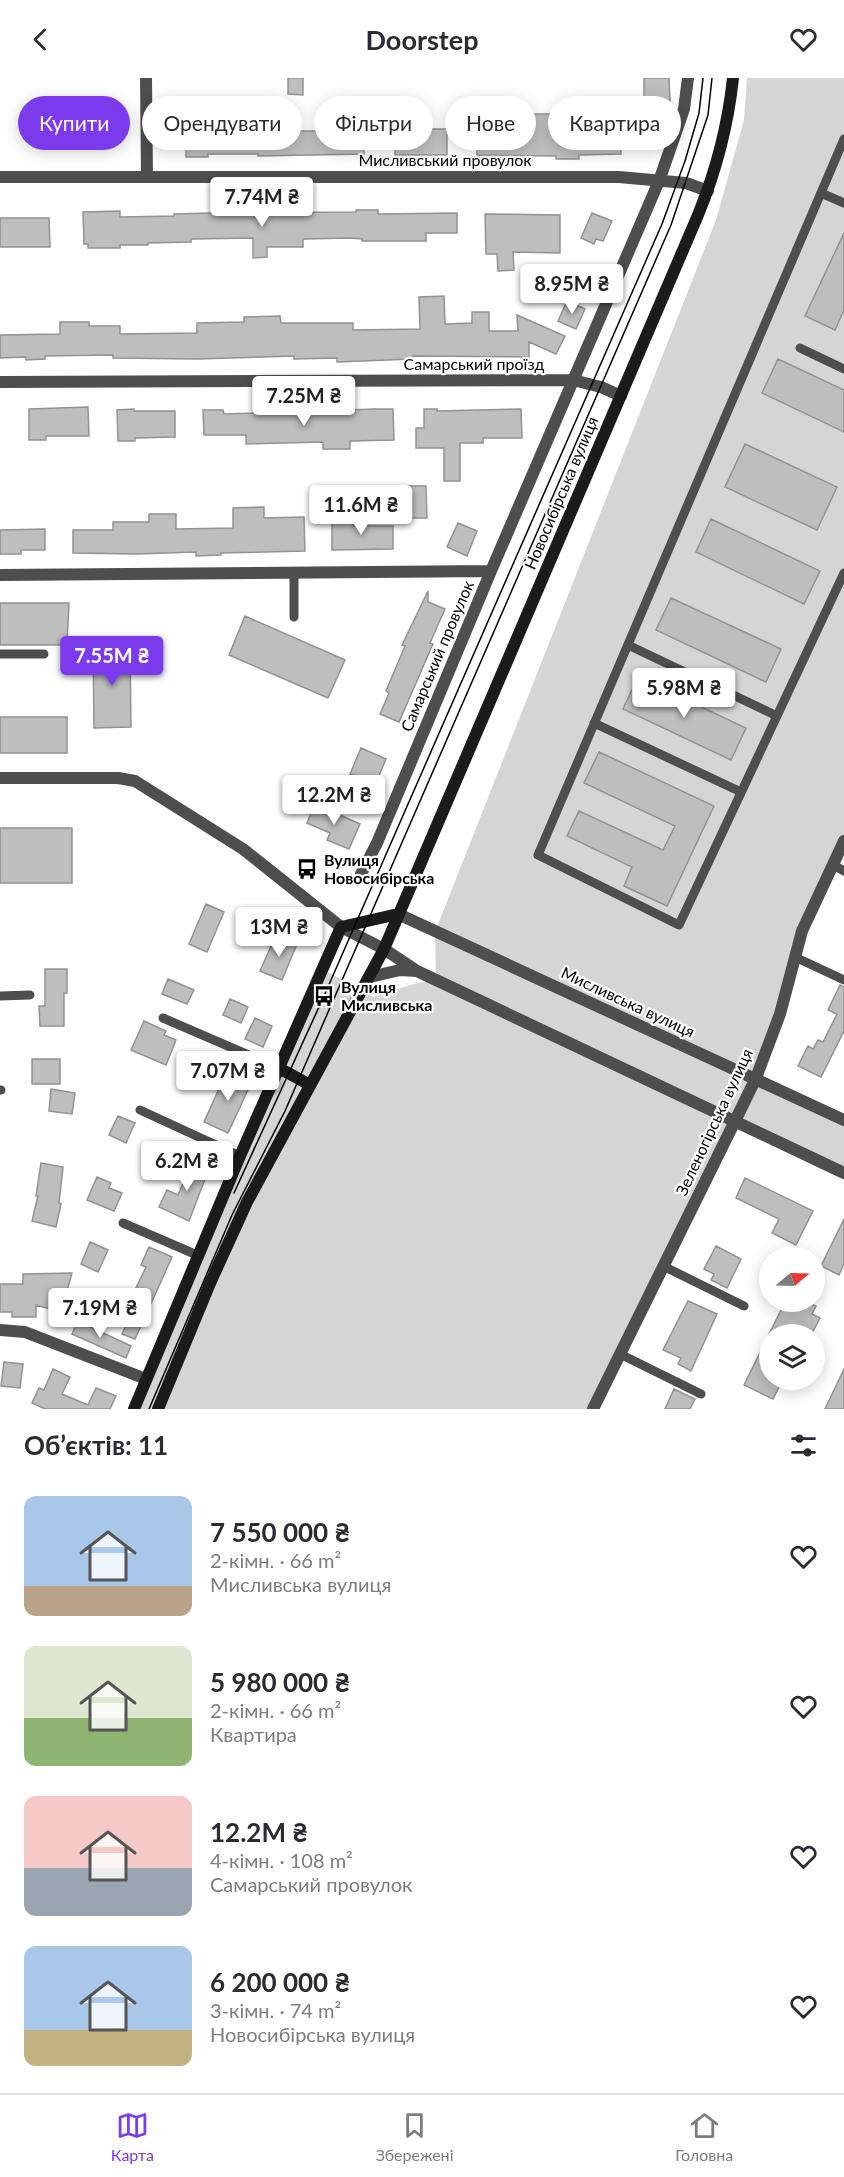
<!DOCTYPE html>
<html lang="uk">
<meta charset="utf-8">
<style>
:root{--surface:#fff;--page:#f7f7f7;--text:#2b2b33;--muted:#7c7c81;--line:#e1e1e2;--accent:#7c3aed}
body{margin:0;font-family:Lato,sans-serif;background:var(--page);color:var(--text);height:100vh;display:flex;flex-direction:column;font-size:22px;white-space:nowrap}
*{box-sizing:border-box;margin:0}
p{font-size:20px;color:var(--muted)}
.icon{flex:none;width:33px;height:33px;fill:none;stroke:currentColor;stroke-width:2;stroke-linecap:round;stroke-linejoin:round}
.map{position:relative;height:1331px;overflow:hidden}
.drawer{display:flex;flex-direction:column;background:var(--surface);flex:1}
.drawer>*{flex:none}
.hud{position:absolute;left:18px;top:18px;width:808px;height:54px;display:flex;gap:12px}
.needle{width:39px;rotate:71deg}
.tools{position:absolute;left:759px;top:1168px;display:grid;gap:12px}
.tools a{display:grid;place-items:center;width:66px;height:66px;border-radius:50%;background:var(--surface);box-shadow:0 3px 15px #0003;font-size:30px}
.price{position:absolute;translate:-50% -51px;padding:0 14px;border-radius:6px;background:#fff;color:#222;font-size:20px;line-height:39px;filter:drop-shadow(0 2px 3px #0008)}
.price::after{content:'';position:absolute;left:50%;top:36px;width:18px;height:14px;margin-left:-9px;background:inherit;clip-path:polygon(0 0,100% 0,50% 100%)}
.price.on{background:var(--accent);color:#fff}
ul{padding:0;list-style:none}
li{display:flex;align-items:center;gap:18px;height:150px;padding:0 24px}
li span{display:grid;place-items:center;flex:none;width:168px;height:120px;border-radius:12px;color:#555}
li>.icon{margin-inline-start:auto}
span .icon{width:72px;height:72px;fill:#fffc;stroke-width:1}
li b{font-size:26px}
h2{display:flex;justify-content:space-between;align-items:center;height:72px;padding:0 24px;font-size:26px}
.pill{padding:0 21px;border-radius:27px;background:var(--surface);box-shadow:0 3px 15px #0003;font-size:21px;line-height:54px}
.pill.on{background:var(--accent);color:#fff}
header{display:flex;justify-content:space-between;align-items:center;height:78px;padding:0 24px;background:var(--surface);font-size:27px;font-weight:700}
.tab-bar{display:flex;justify-content:space-around;align-items:center;height:84px;border-top:2px solid var(--line);background:var(--surface);font-size:16px;color:var(--muted)}
.tab-bar a{display:grid;justify-items:center;gap:3px}
.tab-bar .on{color:var(--accent)}
.map>svg:first-child{display:block}
</style>
<header><svg class="icon" aria-label="back" viewBox="0 0 24 24"><path d="M15 5l-7 7 7 7"/></svg>Doorstep<svg class="icon" aria-label="heart" viewBox="0 0 24 24"><path d="M12 20l-8-8c-3-5 5-10 8-4 3-6 11-1 8 4z"/></svg></header>
<div class="map">
<svg width="844" height="1331" viewBox="0 0 844 1331">
<rect width="100%" height="100%" fill="#fff"/>
<path fill="#d5d5d5" d="M747,0H844V763L802,853L756,1000L844,1042V1095L735,1043L593,1331H134L277,991L317,888L373,919L417,905L436,902L435,854L716,142L744,42Z"/>
<path fill="#bebebe" stroke="#929292" stroke-width="1.5" d="M288,0H303V17L288,16Z
M644,0H669L670,23H644Z
M267,30H286V52L292,53H357V42L416,43V51H447V77H395V67L364,68V76L258,78V76H208V79H186V50H258V45H267Z
M533,36H579V48H620L621,76L579,77V81H556V78L477,77V51L533,50Z
M356,132H378V136L457,135V155H426V163H362V161L351,160L303,161V169H267V179L253,180V160L191,161V164L148,165V167H120V170H88V166H84L83,134L120,133V139L174,138V136L210,135L356,134Z
M592,135L612,143L603,163L596,161L594,166L581,160Z
M485,136L560,137V175L513,174L514,192L498,193L497,176H486Z
M0,140H49L50,169H0Z
M844,155V232L835,252L805,238Z
M444,218L445,246L472,245V234H489V253H518L517,237L565,258L556,276L529,264V279L413,278V281L337,284V280L294,281V278L197,281L113,280V277L45,278V281L26,282V279L0,280V257L60,256V244H89V248H120V256L197,255V245L244,244V239L280,238L281,245H353V252L420,251L419,219Z
M567,223L585,231L576,251L558,243Z
M778,281L844,312V354L762,315Z
M88,329L89,358H46V362H29V331Z
M134,331V333H175V359L135,360V363H118L117,332Z
M375,331H393L394,362L350,363V371H323V364L246,366V357H204L203,332H223L224,336Z
M424,331H437V333L521,331L522,360H483V365H460V403H444V370H416V350H424Z
M745,366L837,409L817,452L725,409Z
M399,408H426L427,440H399Z
M264,429V440L304,439L305,473L221,475V477L196,478V474L136,476L73,475V452H113V444H149V436H176V451L233,450V430Z
M353,441V448H393V471L332,472V442Z
M711,441L820,493L804,526L696,474Z
M458,445L477,453L467,478L447,469Z
M45,451V472H21V476H0V452Z
M428,513V524L445,531L430,565L433,566L399,644L380,636L389,615L386,613L405,568L402,567Z
M671,520L781,571L766,604L656,552Z
M0,525H69L67,567H0Z
M245,538L345,582L328,620L229,577Z
M93,568H130L131,649L94,650Z
M638,599L746,650L731,682L623,631Z
M0,639H67V675H0Z
M361,670L386,681L375,707L350,696Z
M599,674L714,728L667,828L624,808L632,789L567,758L579,733L663,772L675,748L584,705Z
M315,726L360,746L349,771L327,762L330,755L307,745Z
M0,750H72V805H0Z
M206,826L224,834L207,874L189,866Z
M276,857L297,866L282,902L260,893Z
M45,891H67V915H64V948H40L39,928H45Z
M168,901L194,912L187,926L162,916Z
M840,907L844,909V953L821,999L798,988L808,968L813,971L818,962L823,964L837,936L828,932Z
M230,921L248,929L241,945L223,937Z
M255,940L272,948L263,969L245,961Z
M144,943L166,953L164,957L176,962L166,987L131,972Z
M32,981H60V1006H32Z
M230,993L252,1003L228,1055L204,1044L223,1002L226,1003Z
M51,1011L75,1015L72,1036L49,1033Z
M118,1038L135,1045L126,1065L109,1057Z
M193,1081L210,1088L189,1143L159,1129L167,1112L178,1117Z
M41,1085L63,1089L59,1125L61,1126L56,1149L32,1143L38,1118H36Z
M97,1099L111,1105L109,1110L122,1115L114,1133L87,1122Z
M745,1100L813,1133L796,1167L772,1155L779,1141L736,1120Z
M844,1141V1186L839,1197L821,1188Z
M90,1164L108,1172L98,1194L81,1186Z
M716,1168L741,1181L727,1210L711,1202L714,1196L704,1191Z
M149,1169L172,1179L135,1261L122,1256L140,1215L135,1212L146,1189L141,1187Z
M72,1195L61,1234L36,1227V1239H12V1234H0V1206H23V1196Z
M688,1223L717,1236L691,1293L678,1286L681,1280L663,1272Z
M785,1224H807L816,1228L812,1236L820,1240L811,1257H770V1302L782,1303L773,1321L744,1307Z
M79,1240L92,1245L90,1249L131,1268L126,1280L72,1256Z
M4,1284L23,1286L20,1310L1,1308Z
M53,1291L70,1299L62,1316L88,1327L96,1310L116,1318L110,1331H45L32,1325L39,1310L44,1312Z
M844,1291V1331H825Z
M674,1311L695,1321L690,1331H665Z"/>
<g fill="none" stroke-linecap="round" stroke-linejoin="round">
<path stroke="#4e4e4e" stroke-width="9" d="M844,61L538,777L679,847L844,495
M821,115L844,125
M800,270L844,291
M294,495V539
M628,567L777,638
M0,576H44
M594,645L741,714
M833,787L844,793
M797,880L844,902
M0,918L30,917
M163,940L279,990
M0,1012H1
M140,1032L240,1078
M123,1145L197,1177
M663,1188L744,1228
M620,1276L701,1316"/>
<path stroke="#4e4e4e" stroke-width="12" d="M146,0L147,99
M0,99H619L686,105L708,113
M0,304L573,302L601,309L621,318
M491,493L659,103L684,31L688,0
M0,497L491,493L377,765L361,796
M756,1000L780,936L802,853L844,763
M0,1252L25,1254L146,1301
M593,1331L735,1043"/>
<path stroke="#4e4e4e" stroke-width="12" d="M0,700H118L135,703L243,771L341,849L384,871L417,893L844,1095
M398,836L844,1042
M370,899L400,892L416,893
M735,1043L756,1000"/>
<path stroke="#1b1b1b" stroke-width="12" d="M279,990L310,1007
M134,1331L240,1078L341,849L398,836
M158,1331L211,1203L247,1124L384,871L698,137C716,93 728,47 733,0"/>
<path stroke="#000" stroke-width="1.5" d="M234,1115L324,918L662,146L685,83L699,35L703,0
M149,1331L232,1137L285,1033L671,147L708,37L712,0"/>
</g>
<defs>
<g id="bus-bare" transform="scale(1.62)"><path d="M-5-6H5V4H4V6H2V4H-2V6H-4V4H-5ZM-3.5-4V0h7V-4ZM-3.5 1.2v1.5H-2V1.2ZM2 1.2v1.5H3.5V1.2Z" fill="#000" stroke="#fff" stroke-width="2.5" paint-order="stroke"/></g>
</defs>
<g fill-rule="evenodd">
<use href="#bus-bare" x="307" y="791"/>
<use href="#bus-bare" x="324" y="918"/>
</g>
<g text-anchor="middle" stroke-width="4.5" stroke-linejoin="round" paint-order="stroke">
<g font-size="16" fill="#000" stroke="#fff">
<text x="445" y="88">Мисливський провулок</text>
<text x="474" y="292">Самарський проїзд</text>
<text transform="translate(561 415) rotate(-67)" y="6">Новосибірська вулиця</text>
<text transform="translate(437 578) rotate(-67)" y="6">Самарський провулок</text>
<text transform="translate(628 924) rotate(25)" y="6">Мисливська вулиця</text>
<text transform="translate(714 1044) rotate(-65)" y="6">Зеленогірська вулиця</text>
</g>
<g font-size="16" font-weight="bold" fill="#000" stroke="#fff" text-anchor="start">
<text x="324" y="788">Вулиця<tspan x="324" dy="18">Новосибірська</tspan></text>
<text x="341" y="915">Вулиця<tspan x="341" dy="18">Мисливська</tspan></text>
</g>
</g>
</svg>
<div class="tools">
<a><svg class="needle" viewBox="-14 -14 28 28"><path d="M0-13l5 13h-10z" fill="#e53935"/><path d="M0 13l5-13h-10z" fill="#7c7c81"/></svg></a>
<a><svg class="icon" aria-label="layers" viewBox="0 0 24 24"><path d="M12 4l9 5-9 5-9-5zM3 14l9 5 9-5"/></svg></a>
</div>
<b class="price" style="left:262px;top:150px">7.74M ₴</b>
<b class="price" style="left:572px;top:237px">8.95M ₴</b>
<b class="price" style="left:304px;top:349px">7.25M ₴</b>
<b class="price" style="left:361px;top:458px">11.6M ₴</b>
<b class="price on" style="left:112px;top:609px">7.55M ₴</b>
<b class="price" style="left:684px;top:641px">5.98M ₴</b>
<b class="price" style="left:334px;top:748px">12.2M ₴</b>
<b class="price" style="left:279px;top:880px">13M ₴</b>
<b class="price" style="left:228px;top:1024px">7.07M ₴</b>
<b class="price" style="left:187px;top:1114px">6.2M ₴</b>
<b class="price" style="left:100px;top:1261px">7.19M ₴</b>
<div class="hud">
<a class="pill on">Купити</a>
<a class="pill">Орендувати</a>
<a class="pill">Фільтри</a>
<a class="pill">Нове</a>
<a class="pill">Квартира</a>
</div>
</div>
<section class="drawer">
<h2>Об’єктів: 11<svg class="icon" aria-label="filters" viewBox="0 0 24 24"><path d="M4 7h16M4 17h16"/><circle cx="9" cy="7" r="2"/><circle cx="15" cy="17" r="2"/></svg></h2>
<ul>
<li><span style="background:linear-gradient(#a9c7e8 75%,#b9a48a 0)"><svg class="icon" aria-label="home" viewBox="0 0 24 24"><path d="M3 11l9-7 9 7M6 9v11h12V9"/></svg></span><div><b>7 550 000 ₴</b><p>2-кімн. · 66 m²</p><p>Мисливська вулиця</p></div><svg class="icon" aria-label="heart" viewBox="0 0 24 24"><path d="M12 20l-8-8c-3-5 5-10 8-4 3-6 11-1 8 4z"/></svg></li>
<li><span style="background:linear-gradient(#dfe7d0 60%,#8fb573 0)"><svg class="icon" aria-label="home" viewBox="0 0 24 24"><path d="M3 11l9-7 9 7M6 9v11h12V9"/></svg></span><div><b>5 980 000 ₴</b><p>2-кімн. · 66 m²</p><p>Квартира</p></div><svg class="icon" aria-label="heart" viewBox="0 0 24 24"><path d="M12 20l-8-8c-3-5 5-10 8-4 3-6 11-1 8 4z"/></svg></li>
<li><span style="background:linear-gradient(#f6c9c9 60%,#9aa5b1 0)"><svg class="icon" aria-label="home" viewBox="0 0 24 24"><path d="M3 11l9-7 9 7M6 9v11h12V9"/></svg></span><div><b>12.2M ₴</b><p>4-кімн. · 108 m²</p><p>Самарський провулок</p></div><svg class="icon" aria-label="heart" viewBox="0 0 24 24"><path d="M12 20l-8-8c-3-5 5-10 8-4 3-6 11-1 8 4z"/></svg></li>
<li><span style="background:linear-gradient(#a9c7e8 70%,#c2b280 0)"><svg class="icon" aria-label="home" viewBox="0 0 24 24"><path d="M3 11l9-7 9 7M6 9v11h12V9"/></svg></span><div><b>6 200 000 ₴</b><p>3-кімн. · 74 m²</p><p>Новосибірська вулиця</p></div><svg class="icon" aria-label="heart" viewBox="0 0 24 24"><path d="M12 20l-8-8c-3-5 5-10 8-4 3-6 11-1 8 4z"/></svg></li>
</ul>
</section>
<nav class="tab-bar">
<a class="on"><svg class="icon" aria-label="map" viewBox="0 0 24 24"><path d="M3 6l6-2 6 2 6-2v14l-6 2-6-2-6 2zM9 4v14M15 6v14"/></svg>Карта</a>
<a><svg class="icon" aria-label="saved" viewBox="0 0 24 24"><path d="M7 4h10v16l-5-4-5 4z"/></svg>Збережені</a>
<a><svg class="icon" aria-label="home" viewBox="0 0 24 24"><path d="M3 11l9-7 9 7M6 9v11h12V9"/></svg>Головна</a>
</nav>
